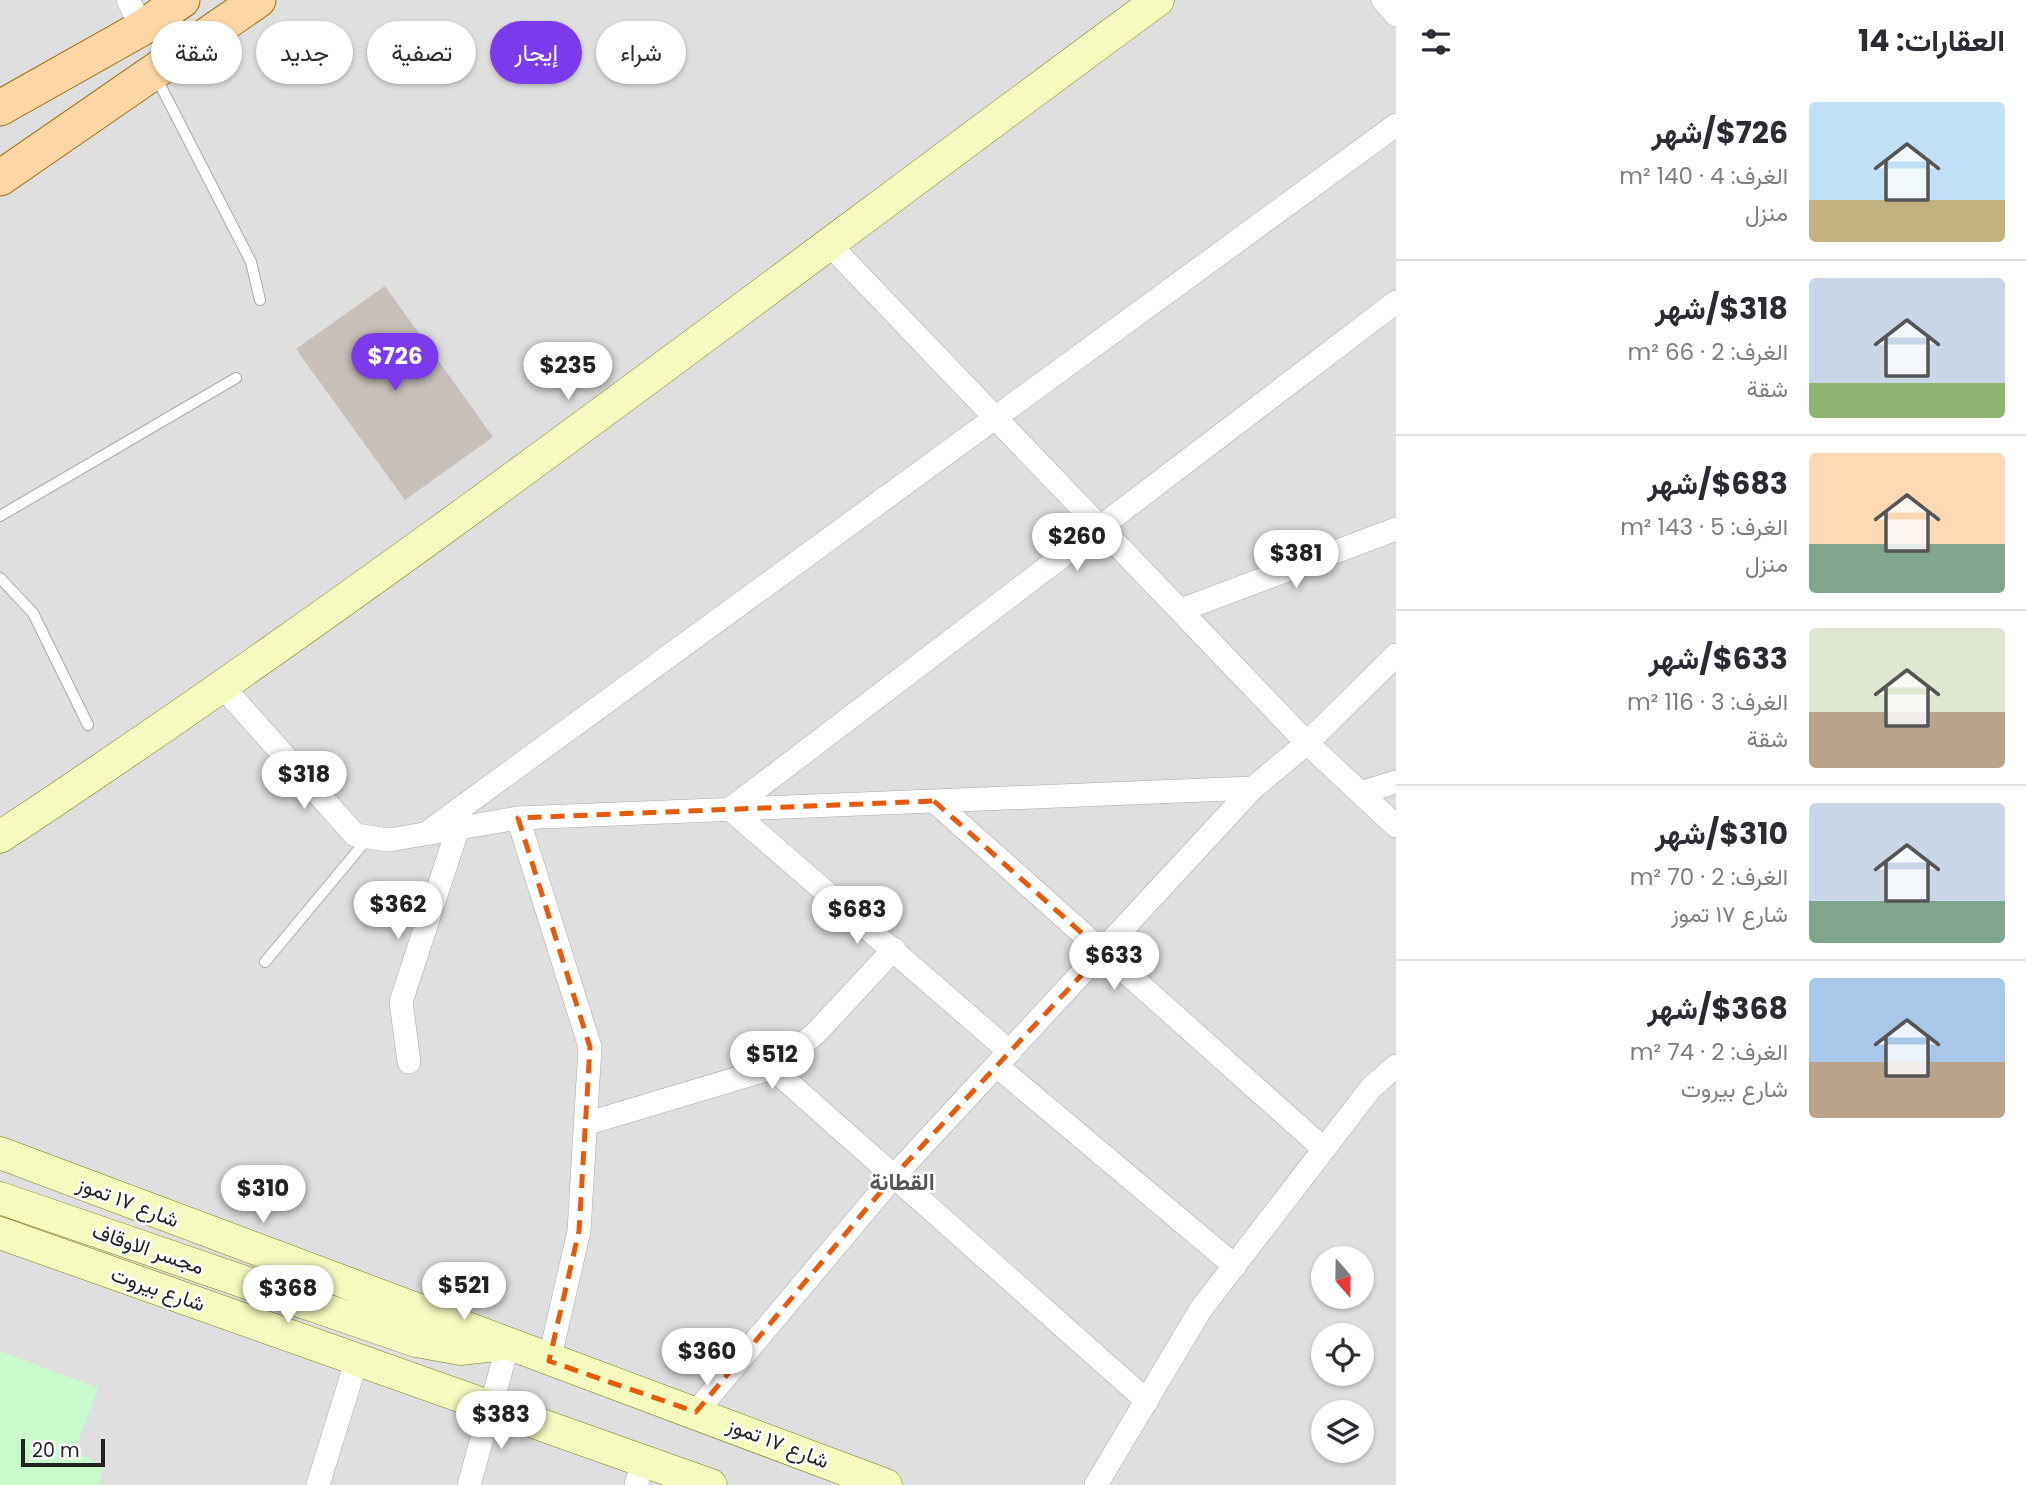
<!DOCTYPE html>
<html lang="ar">
<meta charset="utf-8">
<style>
:root{--surface:#fff;--page:#f2f2f3;--text:#2b2b33;--muted:#7c7c81;--line:#e1e1e2;--accent:#7c3aed}
body{margin:0;font-family:Poppins,Vazirmatn,sans-serif;background:var(--page);color:var(--text);direction:rtl;height:100vh;display:flex;flex-direction:column;font-size:26px;white-space:nowrap}
*{box-sizing:border-box;margin:0}
p{font-size:23px;color:var(--muted)}
.icon{flex:none;width:38px;height:38px;fill:none;stroke:currentColor;stroke-width:2;stroke-linecap:round;stroke-linejoin:round}
.map{position:relative;flex:1;overflow:hidden;direction:ltr}
.drawer{display:flex;flex-direction:column;background:var(--surface);width:630px}
.drawer>*{flex:none}
.hud{position:absolute;left:21px;top:21px;width:665px;height:63px;direction:rtl;display:flex;gap:14px}
.needle{width:46px;rotate:160deg}
.tools{position:absolute;left:1311px;top:1246px;display:grid;gap:14px}
.tools a{display:grid;place-items:center;width:63px;height:63px;border-radius:50%;background:var(--surface);box-shadow:0 2px 5px #0004;font-size:35px}
.scale{position:absolute;left:21px;bottom:18px;width:84px;box-sizing:border-box;padding-left:7px;border:4px solid #222;border-top:0;font-size:19px;line-height:24px;white-space:nowrap;color:#222;-webkit-text-stroke:5px #fff;paint-order:stroke}
.price{position:absolute;translate:-50% -60px;padding:0 16px;border-radius:24px;background:#fff;color:#222;font-size:23px;line-height:46px;filter:drop-shadow(0 2px 4px #0008)}
.price::after{content:'';position:absolute;left:50%;top:42px;width:21px;height:16px;margin-left:-10px;background:inherit;clip-path:polygon(0 0,100% 0,50% 100%)}
.price.current{background:var(--accent);color:#fff}
ul{padding:0;list-style:none}
li{display:flex;align-items:center;gap:21px;height:175px;padding:0 21px}
li+li{border-top:2px solid var(--line)}
li span{display:grid;place-items:center;flex:none;width:196px;height:140px;border-radius:7px;color:#555}
li>.icon{margin-inline-start:auto}
span .icon{width:84px;height:84px;fill:#fffc;stroke-width:1}
li b{font-size:30px}
h2{display:flex;justify-content:space-between;align-items:center;height:84px;padding:0 21px;font-size:30px}
.chip{padding:0 24px;border-radius:32px;background:var(--surface);box-shadow:0 2px 5px #0004;font-size:24px;line-height:63px}
.chip.current{background:var(--accent);color:#fff}
main{display:flex;flex:1;min-height:0}
.map>svg:first-child{display:block}
</style>
<main>
<section class="drawer">
<h2>العقارات: 14<svg class="icon" aria-label="filters" viewBox="0 0 24 24"><path d="M4 7h16M4 17h16"/><circle cx="9" cy="7" r="2"/><circle cx="15" cy="17" r="2"/></svg></h2>
<ul>
<li><span style="background:linear-gradient(#bfe0f5 70%,#c2b280 0)"><svg class="icon" aria-label="home" viewBox="0 0 24 24"><path d="M3 11l9-7 9 7M6 9v11h12V9"/></svg></span><div><b>$726/شهر</b><p>الغرف: 4 · 140 m²</p><p>منزل</p></div></li>
<li><span style="background:linear-gradient(#c9d6e8 75%,#8fb573 0)"><svg class="icon" aria-label="home" viewBox="0 0 24 24"><path d="M3 11l9-7 9 7M6 9v11h12V9"/></svg></span><div><b>$318/شهر</b><p>الغرف: 2 · 66 m²</p><p>شقة</p></div></li>
<li><span style="background:linear-gradient(#ffd9b3 65%,#7fa58c 0)"><svg class="icon" aria-label="home" viewBox="0 0 24 24"><path d="M3 11l9-7 9 7M6 9v11h12V9"/></svg></span><div><b>$683/شهر</b><p>الغرف: 5 · 143 m²</p><p>منزل</p></div></li>
<li><span style="background:linear-gradient(#dfe7d0 60%,#b9a48a 0)"><svg class="icon" aria-label="home" viewBox="0 0 24 24"><path d="M3 11l9-7 9 7M6 9v11h12V9"/></svg></span><div><b>$633/شهر</b><p>الغرف: 3 · 116 m²</p><p>شقة</p></div></li>
<li><span style="background:linear-gradient(#c9d6e8 70%,#7fa58c 0)"><svg class="icon" aria-label="home" viewBox="0 0 24 24"><path d="M3 11l9-7 9 7M6 9v11h12V9"/></svg></span><div><b>$310/شهر</b><p>الغرف: 2 · 70 m²</p><p>شارع ١٧ تموز</p></div></li>
<li><span style="background:linear-gradient(#a9c7e8 60%,#b9a48a 0)"><svg class="icon" aria-label="home" viewBox="0 0 24 24"><path d="M3 11l9-7 9 7M6 9v11h12V9"/></svg></span><div><b>$368/شهر</b><p>الغرف: 2 · 74 m²</p><p>شارع بيروت</p></div></li>
</ul>
</section>
<div class="map">
<svg width="1396" height="1485" viewBox="0 0 1396 1485">
<rect width="100%" height="100%" fill="#f2efe9"/>
<path fill="#e0dfdf" fill-rule="evenodd" d="M0,0H1396V1485H0ZM1323,1258H1362V1297H1323ZM1323,1335H1362V1374H1323ZM1323,1412H1362V1451H1323Z"/>
<path fill="#c8facc" d="M0,1351L98,1388L75,1450L104,1467L99,1485H0Z"/>
<path fill="#c7bfb8" d="M385,286L493,437L405,500L296,349Z"/>
<g fill="none" stroke-linecap="round" stroke-linejoin="round">
<g stroke="#a9a9a9" stroke-width="12">
<path id="lane" d="M155,75L251,262L260,300
M0,516L236,378
M0,578L33,613L88,725
M265,962L369,837"/>
</g>
<g stroke="#a9a9a9" stroke-width="24">
<path id="street" d="M128,0L142,28
M1383,0L1396,15
M827,242L1307,743L1396,826
M1181,610L1396,529
M222,686L355,835L389,840L518,818L1253,788L1307,743L1396,655
M1363,792L1396,782
M934,801L1324,1149
M518,818L590,1047L579,1231L549,1361
M432,829L1396,125
M1010,1052L730,809L1396,302
M409,1062L401,1002L458,828
M997,1066L1235,1266
M772,1068L1147,1401
M585,1124L772,1068L815,1034L894,949
M696,1412L894,1176L1253,788
M318,1485L357,1359
M469,1485L508,1345
M636,1485L643,1462
M1096,1485L1201,1309L1371,1088L1396,1066"/>
</g>
<g stroke="#707d05" stroke-width="33">
<path id="secondary" d="M0,837C397,575 774,282 1158,0
M0,1153L886,1485
M0,1198L416,1341L461,1349L496,1345
M0,1233L711,1485"/>
</g>
<g stroke="#a06b00" stroke-width="37">
<path id="primary" d="M0,108L142,28L182,0
M0,178L258,0"/>
</g>
<use href="#lane" stroke="#fff" stroke-width="10"/>
<use href="#street" stroke="#fff" stroke-width="23"/>
<use href="#secondary" stroke="#f7fabf" stroke-width="32"/>
<use href="#primary" stroke="#fcd6a4" stroke-width="35"/>
</g>
<path fill="none" stroke="#e8590c" stroke-width="5" stroke-dasharray="14 9" stroke-linejoin="round" d="M934,801L1103,952L894,1176L696,1412L549,1361L579,1231L590,1047L518,818Z"/>
<g text-anchor="middle" stroke-width="5" stroke-linejoin="round" paint-order="stroke">
<g font-size="21" fill="#222" stroke="#fff">
<text transform="translate(128 1202) rotate(21)" y="7">شارع ١٧ تموز</text>
<text transform="translate(148 1249) rotate(19)" y="7">مجسر الاوقاف</text>
<text transform="translate(158 1289) rotate(19)" y="7">شارع بيروت</text>
<text transform="translate(778 1443) rotate(21)" y="7">شارع ١٧ تموز</text>
</g>
<g font-size="23" font-weight="bold" fill="#555" stroke="#fff">
<text x="902" y="1190">القطانة</text>
</g>
</g>
</svg>
<div class="tools">
<a><svg class="needle" viewBox="-14 -14 28 28"><path d="M0-13l5 13h-10z" fill="#e53935"/><path d="M0 13l5-13h-10z" fill="#7c7c81"/></svg></a>
<a><svg class="icon" aria-label="locate" viewBox="0 0 24 24"><circle cx="12" cy="12" r="6"/><path d="M12 2v4M12 18v4M2 12h4M18 12h4"/></svg></a>
<a><svg class="icon" aria-label="layers" viewBox="0 0 24 24"><path d="M12 4l9 5-9 5-9-5zM3 14l9 5 9-5"/></svg></a>
</div>
<div class="scale">20 m</div>
<b class="price current" style="left:395px;top:393px">$726</b>
<b class="price" style="left:568px;top:402px">$235</b>
<b class="price" style="left:1077px;top:573px">$260</b>
<b class="price" style="left:1296px;top:590px">$381</b>
<b class="price" style="left:304px;top:811px">$318</b>
<b class="price" style="left:398px;top:941px">$362</b>
<b class="price" style="left:857px;top:946px">$683</b>
<b class="price" style="left:1114px;top:992px">$633</b>
<b class="price" style="left:772px;top:1091px">$512</b>
<b class="price" style="left:263px;top:1225px">$310</b>
<b class="price" style="left:464px;top:1322px">$521</b>
<b class="price" style="left:288px;top:1325px">$368</b>
<b class="price" style="left:707px;top:1388px">$360</b>
<b class="price" style="left:501px;top:1451px">$383</b>
<div class="hud">
<a class="chip">شراء</a>
<a class="chip current">إيجار</a>
<a class="chip">تصفية</a>
<a class="chip">جديد</a>
<a class="chip">شقة</a>
</div>
</div>
</main>
